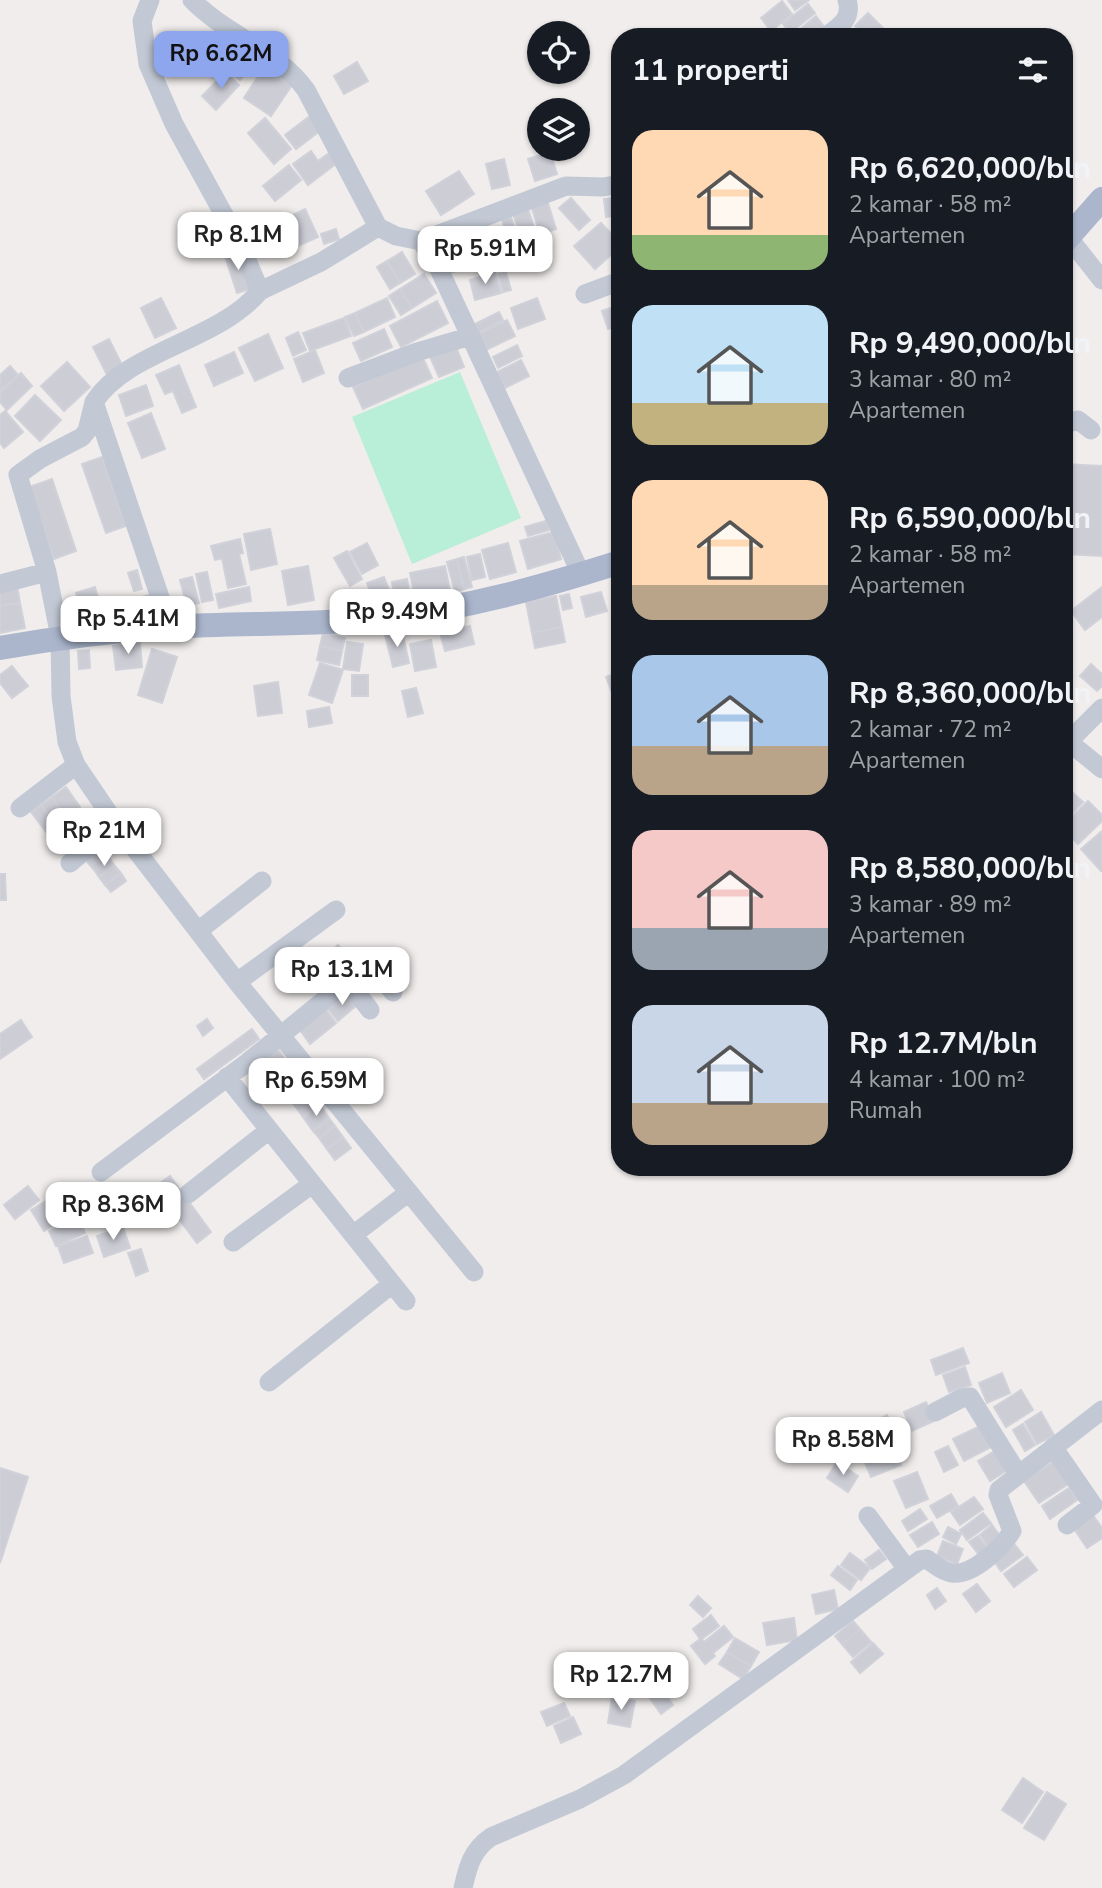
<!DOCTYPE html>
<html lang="id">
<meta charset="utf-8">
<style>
:root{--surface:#171b24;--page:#242831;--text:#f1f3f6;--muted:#9ea1a6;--accent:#8ea6ed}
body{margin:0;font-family:"Nunito Sans",sans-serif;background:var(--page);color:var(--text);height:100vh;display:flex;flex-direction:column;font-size:26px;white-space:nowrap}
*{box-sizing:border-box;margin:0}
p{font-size:23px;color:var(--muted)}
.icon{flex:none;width:38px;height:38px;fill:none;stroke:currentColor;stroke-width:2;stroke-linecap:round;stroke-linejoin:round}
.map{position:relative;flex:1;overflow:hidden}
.sheet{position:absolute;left:611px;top:28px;width:462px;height:1148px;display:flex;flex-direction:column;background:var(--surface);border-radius:28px;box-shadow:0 2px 5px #0004}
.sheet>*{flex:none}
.fabs{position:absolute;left:527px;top:21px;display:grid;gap:14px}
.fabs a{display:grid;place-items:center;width:63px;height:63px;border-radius:50%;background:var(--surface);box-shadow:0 2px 5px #0004;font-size:35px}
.price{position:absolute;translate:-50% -60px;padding:0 16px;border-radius:14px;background:#fff;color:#222;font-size:23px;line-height:46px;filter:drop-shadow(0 2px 4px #0008)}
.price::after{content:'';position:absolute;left:50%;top:42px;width:21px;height:16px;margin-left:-10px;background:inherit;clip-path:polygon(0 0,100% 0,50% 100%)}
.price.active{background:var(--accent);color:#111}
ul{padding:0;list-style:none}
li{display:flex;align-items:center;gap:21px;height:175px;padding:0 21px}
li span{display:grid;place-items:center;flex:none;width:196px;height:140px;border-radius:21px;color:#555}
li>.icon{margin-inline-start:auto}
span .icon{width:84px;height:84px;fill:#fffc;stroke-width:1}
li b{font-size:30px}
h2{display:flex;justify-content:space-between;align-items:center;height:84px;padding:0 21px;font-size:30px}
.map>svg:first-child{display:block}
</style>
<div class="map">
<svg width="1102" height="1888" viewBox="0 0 1102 1888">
<rect width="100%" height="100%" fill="#f0edec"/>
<path fill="#b9efd8" d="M460,372L521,518L412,564L352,417Z"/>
<path fill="#cccdd5" stroke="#d0d1d9" stroke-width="2" d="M788,0H809L795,10Z
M782,1L792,14L771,31L761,18Z
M808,4L815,13L790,33L783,24Z
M868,13L888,33L884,37H866L855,26Z
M816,16L825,28L814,37H795L793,35Z
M216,38L227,51L202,72L191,58Z
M243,47L257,58L240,80L226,69Z
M357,62L368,81L344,94L334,76Z
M266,64L294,82L271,116L244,98Z
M226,72L239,85L216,110L202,96Z
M310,116L321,130L296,149L285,135Z
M265,118L291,149L274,164L248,133Z
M311,151L318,161L329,153L337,163L308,185L293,164Z
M550,152L557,174L535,181L528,159Z
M504,159L510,185L492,189L486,164Z
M289,165L301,180L275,201L263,186Z
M459,171L474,194L441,215L426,191Z
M620,197V215L606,217L604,199Z
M571,198L590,220L579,230L559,208Z
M547,200L556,229L540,234L531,205Z
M527,206L537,237L523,242L512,211Z
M305,209L318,237L296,247L284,219Z
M511,217L518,239L509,242L502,220Z
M601,223L620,243V247L595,269L574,246Z
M336,229L339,239L324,244L321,234Z
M499,233L505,251L490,256L485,237Z
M476,239L483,263L446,274L439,250Z
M239,251L250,289L237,293L225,256Z
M402,252L415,274L400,283L387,261Z
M387,261L400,283L390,289L377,267Z
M495,272L501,293L475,300L470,280Z
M506,272L511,290L503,292L498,274Z
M424,274L436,293L412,308L400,289Z
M400,289L412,308L401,315L389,296Z
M161,298L176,328L155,338L141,308Z
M387,298L395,317L364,332L355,313Z
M537,298L545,319L518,329L511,308Z
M437,301L448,323L401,347L390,326Z
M620,305V325L608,329L602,311Z
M499,312L503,320L475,334L471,326Z
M355,313L364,332L354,336L345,317Z
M344,318L351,336L310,351L303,333Z
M507,320L515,336L480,353L472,337Z
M384,329L392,347L361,361L353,343Z
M298,332L306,350L293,356L286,338Z
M268,334L283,368L255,381L239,348Z
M109,339L123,367L107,375L93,347Z
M454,342L464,367L439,377L428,352Z
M517,345L522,356L498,368L493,357Z
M315,350L324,373L303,382L294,359Z
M234,352L243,373L214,386L205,365Z
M422,356L432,378L363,409L353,387Z
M521,360L529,376L505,388L497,372Z
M67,362L90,387L64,411L41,386Z
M179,365L196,407L182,413L173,391L165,394L156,375Z
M10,366L18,375L0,390V375Z
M21,373L32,386L7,410L0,402V393Z
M146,385L153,406L126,416L119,395Z
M35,395L61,420L40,441L15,416Z
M5,411L23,432L4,448L0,443V415Z
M151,413L165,449L142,458L128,423Z
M102,457L126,526L106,533L82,464Z
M1064,464L1102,466V556L1064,554Z
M52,479L76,551L54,559L29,487Z
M546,521L549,530L528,536L525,527Z
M270,529L277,564L251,570L244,534Z
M554,532L561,559L528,569L520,541Z
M240,539L243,553L239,554L246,584L228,588L222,558L215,560L211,546Z
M367,543L378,565L362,574L350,552Z
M508,543L516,572L490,579L482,550Z
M347,551L362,579L350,586L334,558Z
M480,554L485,577L472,580L467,557Z
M464,557L472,587L464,589L457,559Z
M457,559L464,589L455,592L447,562Z
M308,566L314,600L288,605L282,571Z
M445,566L450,591L415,598L410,573Z
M137,570L142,589L134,591L128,573Z
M207,572L213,600L202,602L196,574Z
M192,577L199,603L187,606L180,580Z
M384,577L392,598L375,604L367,583Z
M407,579L410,595L395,599L392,582Z
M17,585L20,603L0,606V589Z
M95,587L101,609L82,614L76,593Z
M249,587L251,601L219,608L216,594Z
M1102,587V617L1085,630L1071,611Z
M601,592L607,611L586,617L581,597Z
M153,594L157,609L142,613L138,598Z
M569,594L572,608L563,610L560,596Z
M556,596L562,627L532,633L526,602Z
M20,603L25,628L0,633V606Z
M470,626L474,644L445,651L440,633Z
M562,627L565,642L535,648L532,633Z
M402,631L409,663L393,667L385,635Z
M323,633L345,638L342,651L320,646Z
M431,640L436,667L415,671L410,644Z
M347,642L363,644L359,671L343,669Z
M140,643L142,667L116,670L113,646Z
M320,646L342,651L339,665L317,660Z
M152,649L177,657L162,703L138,695Z
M89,650L90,668L79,669L78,651Z
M320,663L343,670L332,703L309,695Z
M1091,664L1102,674V686L1097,691L1080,676Z
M12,666L28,686L12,698L0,683V675Z
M620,671V699L615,700L606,677Z
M352,675H368V696H352Z
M278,682L282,713L258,716L254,686Z
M416,688L423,713L408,717L402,691Z
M329,707L332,723L309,727L307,711Z
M66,787L80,807L66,817L52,797Z
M1071,791L1083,802L1064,822V798Z
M52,797L66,817L56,825L41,805Z
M1088,801L1102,815V821L1078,844L1064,830V825Z
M41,805L56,825L46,832L31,812Z
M1102,831V869L1101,871L1081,849Z
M99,846L110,859L95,871L84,858Z
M110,859L114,865L99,877L95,871Z
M114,865L121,873L105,885L99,877Z
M121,873L126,881L111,892L105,885Z
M0,874H5L6,900H0Z
M338,945L349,957L339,965L329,953Z
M329,958L336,968L307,989L300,979Z
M347,994L357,1005L338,1021L328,1009Z
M326,1010L336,1023L310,1044L300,1030Z
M207,1019L213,1028L203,1036L197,1026Z
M21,1020L32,1037L0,1059V1034Z
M252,1029L259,1039L204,1079L197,1069Z
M277,1048L287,1062L271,1074L261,1060Z
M287,1062L295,1073L279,1085L271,1074Z
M295,1073L304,1084L287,1096L279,1085Z
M304,1084L311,1094L295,1106L287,1096Z
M311,1094L320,1105L303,1117L295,1106Z
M320,1105L329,1118L313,1131L303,1117Z
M329,1118L335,1126L319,1138L313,1131Z
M335,1126L343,1137L327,1149L319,1138Z
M343,1137L351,1148L335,1160L327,1149Z
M170,1176L211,1232L197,1243L155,1187Z
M28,1186L39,1200L15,1219L4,1205Z
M59,1193L72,1214L44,1231L31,1210Z
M78,1217L85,1233L56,1246L49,1231Z
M123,1227L130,1248L104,1257L97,1236Z
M87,1236L93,1253L64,1263L58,1246Z
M141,1249L148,1271L136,1276L128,1253Z
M963,1348L969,1363L936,1375L931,1360Z
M965,1367L971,1385L949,1392L943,1375Z
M1002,1373L1010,1393L987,1403L979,1383Z
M1021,1390L1033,1410L1006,1427L994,1407Z
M926,1402L934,1421L912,1431L904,1412Z
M1041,1412L1054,1435L1037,1444L1025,1422Z
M887,1415L894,1431L862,1446L855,1431Z
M1023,1424L1035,1445L1025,1451L1013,1430Z
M982,1425L993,1446L964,1461L953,1439Z
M892,1441L901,1465L871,1477L861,1453Z
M948,1446L958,1465L944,1472L935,1452Z
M995,1451L1006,1471L990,1481L978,1461Z
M1056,1460L1070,1483L1039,1503L1024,1481Z
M837,1462L858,1476L848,1492L827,1478Z
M0,1468L28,1477L0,1563Z
M917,1472L928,1499L906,1508L894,1481Z
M1069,1488L1077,1500L1050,1519L1042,1506Z
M951,1494L958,1506L937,1518L930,1506Z
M974,1497L983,1509L960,1525L951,1512Z
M920,1509L927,1519L908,1531L902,1521Z
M1090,1511L1102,1528V1538L1087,1548L1071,1524Z
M983,1513L991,1523L967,1540L960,1530Z
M932,1522L939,1534L918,1547L910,1535Z
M992,1525L1001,1537L989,1547L980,1535Z
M948,1527L961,1534L956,1544L943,1537Z
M978,1536L988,1549L979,1555L969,1542Z
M943,1541L963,1549L957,1564L937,1556Z
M1015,1545L1023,1555L1001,1571L994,1561Z
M879,1550L886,1559L872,1569L865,1560Z
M850,1553L870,1568L861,1580L841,1565Z
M1027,1557L1037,1570L1014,1587L1004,1574Z
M838,1566L857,1580L850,1590L831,1575Z
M977,1584L990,1601L976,1612L963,1594Z
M937,1588L946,1601L935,1609L927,1595Z
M834,1590L838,1609L816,1614L812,1595Z
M698,1596L711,1608L703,1617L690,1605Z
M711,1615L719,1626L702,1639L704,1642L724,1626L733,1637L713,1653L715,1656L705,1664L691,1646L700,1639L693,1629Z
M794,1618L797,1640L767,1645L763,1623Z
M853,1621L860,1629L842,1644L835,1636Z
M860,1629L871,1642L853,1657L842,1644Z
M735,1638L759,1652L751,1666L727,1652Z
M873,1643L883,1654L860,1673L851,1662Z
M727,1652L751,1666L743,1679L719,1664Z
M660,1686L673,1705L661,1714L647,1694Z
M612,1697L635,1701L630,1727L608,1723Z
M564,1703L570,1716L547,1726L541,1712Z
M573,1717L581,1734L561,1743L554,1726Z
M1023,1778L1043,1792L1022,1823L1002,1810Z
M1047,1792L1066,1804L1044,1840L1024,1828Z"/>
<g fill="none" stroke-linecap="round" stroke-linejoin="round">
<path stroke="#c2c9d5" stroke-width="19" d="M150,0L142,21L148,64L174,124L240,244L260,291C217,342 128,350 94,402L170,627
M192,0C226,35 277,50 306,90L378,227
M825,37C839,27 853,19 847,0
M1068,237L1102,280
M421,241L439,269L581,574
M260,291L321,262L378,227L396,236L421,241L566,186L603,187L620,184
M585,294L620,281
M348,378L417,352L471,336
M94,402L87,431L82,437L40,459L18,475L47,572L60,637L61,696L67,742L76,765L116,824L237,982L474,1272
M1064,424L1078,420L1091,430
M0,584L47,572
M1064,738L1102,769
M1069,741L1102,708
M20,808L76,765
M70,863L116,824
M198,931L262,881
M348,981L370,1010
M237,982L336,910
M227,1077L406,1301
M101,1172L248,1062L370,963L393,992
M188,1194L269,1130
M353,1235L409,1192
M233,1242L312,1184
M269,1382L392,1284
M935,1412L962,1398L970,1397L1018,1474
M1053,1447L1093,1505L1067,1525
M868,1516L907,1569
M463,1888C468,1866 472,1850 491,1837L580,1799L624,1775L920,1560L927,1559C934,1564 943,1572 952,1573C972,1576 1002,1548 1012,1531L998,1495L999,1490L1102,1410"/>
<path stroke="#abb6cd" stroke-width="24" d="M1064,242L1102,199
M0,648C56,638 112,631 169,627C240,622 311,626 382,618C463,609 542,587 620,562"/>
</g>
</svg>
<div class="fabs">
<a><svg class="icon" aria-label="locate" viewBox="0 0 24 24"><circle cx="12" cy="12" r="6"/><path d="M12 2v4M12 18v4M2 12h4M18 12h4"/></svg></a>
<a><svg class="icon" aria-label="layers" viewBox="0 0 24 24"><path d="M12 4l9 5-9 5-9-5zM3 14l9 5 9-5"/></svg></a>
</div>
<b class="price active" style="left:221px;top:91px">Rp 6.62M</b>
<b class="price" style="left:238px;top:272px">Rp 8.1M</b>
<b class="price" style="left:485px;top:286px">Rp 5.91M</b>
<b class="price" style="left:397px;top:649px">Rp 9.49M</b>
<b class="price" style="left:128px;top:656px">Rp 5.41M</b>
<b class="price" style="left:104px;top:868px">Rp 21M</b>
<b class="price" style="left:342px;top:1007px">Rp 13.1M</b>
<b class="price" style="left:316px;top:1118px">Rp 6.59M</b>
<b class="price" style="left:113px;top:1242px">Rp 8.36M</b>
<b class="price" style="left:843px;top:1477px">Rp 8.58M</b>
<b class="price" style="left:621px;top:1712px">Rp 12.7M</b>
<section class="sheet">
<h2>11 properti<svg class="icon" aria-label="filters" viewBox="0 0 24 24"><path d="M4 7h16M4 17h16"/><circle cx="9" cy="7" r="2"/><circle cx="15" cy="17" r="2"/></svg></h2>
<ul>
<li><span style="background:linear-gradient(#ffd9b3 75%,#8fb573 0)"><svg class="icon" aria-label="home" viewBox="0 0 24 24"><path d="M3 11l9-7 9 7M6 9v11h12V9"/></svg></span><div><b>Rp 6,620,000/bln</b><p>2 kamar · 58 m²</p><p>Apartemen</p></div></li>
<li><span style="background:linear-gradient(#bfe0f5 70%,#c2b280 0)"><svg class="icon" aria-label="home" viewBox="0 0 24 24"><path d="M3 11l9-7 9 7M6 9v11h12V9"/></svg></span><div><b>Rp 9,490,000/bln</b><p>3 kamar · 80 m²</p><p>Apartemen</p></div></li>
<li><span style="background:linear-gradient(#ffd9b3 75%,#b9a48a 0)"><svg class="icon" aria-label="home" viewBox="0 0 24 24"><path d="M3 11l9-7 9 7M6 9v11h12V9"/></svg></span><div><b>Rp 6,590,000/bln</b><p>2 kamar · 58 m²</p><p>Apartemen</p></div></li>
<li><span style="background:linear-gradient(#a9c7e8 65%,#b9a48a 0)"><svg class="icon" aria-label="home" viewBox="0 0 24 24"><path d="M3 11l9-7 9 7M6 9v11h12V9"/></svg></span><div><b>Rp 8,360,000/bln</b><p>2 kamar · 72 m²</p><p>Apartemen</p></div></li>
<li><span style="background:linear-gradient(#f6c9c9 70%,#9aa5b1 0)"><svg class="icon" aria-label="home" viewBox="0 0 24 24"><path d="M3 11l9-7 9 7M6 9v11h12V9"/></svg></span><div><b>Rp 8,580,000/bln</b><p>3 kamar · 89 m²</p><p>Apartemen</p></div></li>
<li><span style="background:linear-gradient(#c9d6e8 70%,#b9a48a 0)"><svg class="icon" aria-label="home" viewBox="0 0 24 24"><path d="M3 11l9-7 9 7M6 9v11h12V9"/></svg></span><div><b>Rp 12.7M/bln</b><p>4 kamar · 100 m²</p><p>Rumah</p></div></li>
</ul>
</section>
</div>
